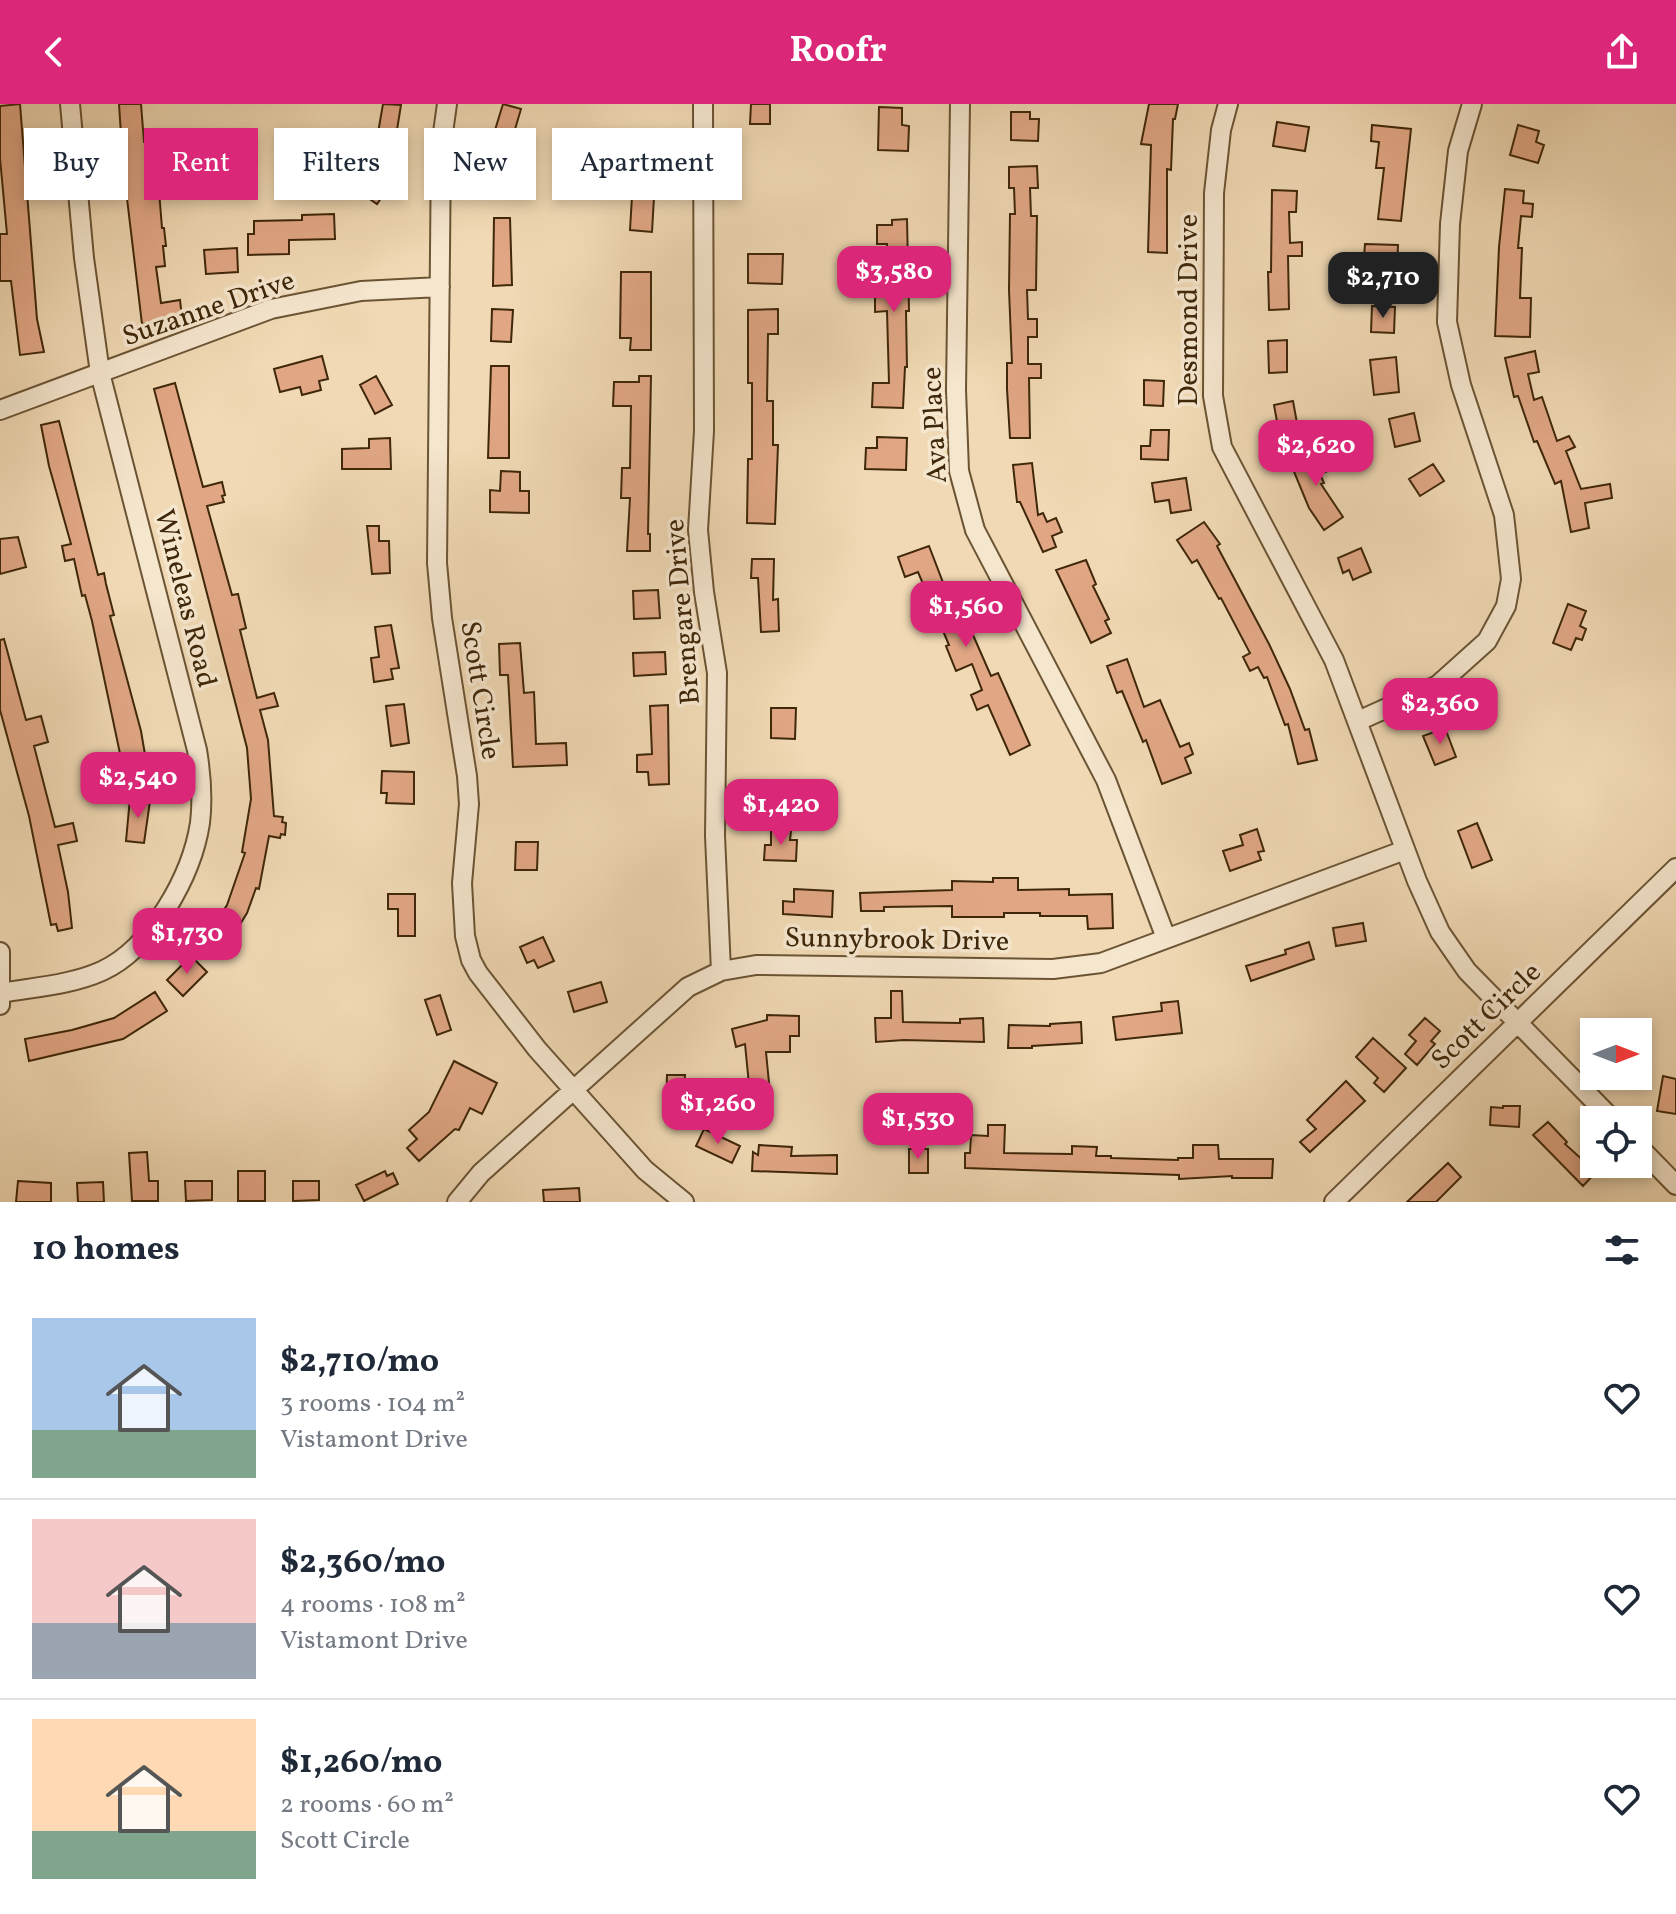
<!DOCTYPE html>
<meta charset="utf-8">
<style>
:root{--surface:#fff;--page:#f6f6f7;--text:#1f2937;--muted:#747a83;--line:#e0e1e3;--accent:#db2777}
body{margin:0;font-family:Vollkorn,serif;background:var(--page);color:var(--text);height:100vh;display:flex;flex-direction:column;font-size:30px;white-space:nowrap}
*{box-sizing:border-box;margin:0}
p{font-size:26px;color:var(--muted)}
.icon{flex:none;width:44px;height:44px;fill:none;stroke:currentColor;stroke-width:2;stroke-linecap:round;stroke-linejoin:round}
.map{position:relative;height:1098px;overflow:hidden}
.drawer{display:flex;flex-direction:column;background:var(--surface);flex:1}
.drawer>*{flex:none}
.top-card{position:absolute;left:24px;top:24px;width:800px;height:72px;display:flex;gap:16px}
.needle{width:52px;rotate:90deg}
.buttons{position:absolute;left:1580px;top:914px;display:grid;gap:16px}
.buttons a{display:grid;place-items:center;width:72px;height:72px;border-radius:0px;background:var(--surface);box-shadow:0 4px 12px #0003;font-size:40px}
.price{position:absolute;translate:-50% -68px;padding:0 18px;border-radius:16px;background:var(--accent);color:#fff;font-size:26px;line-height:52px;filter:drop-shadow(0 2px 4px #0008)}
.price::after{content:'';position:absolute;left:50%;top:48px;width:24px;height:18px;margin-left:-12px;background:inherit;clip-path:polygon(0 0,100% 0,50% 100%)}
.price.active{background:#222;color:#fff}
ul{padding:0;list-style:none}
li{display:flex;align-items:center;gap:24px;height:200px;padding:0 32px}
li+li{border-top:2px solid var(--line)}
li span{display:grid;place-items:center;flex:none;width:224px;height:160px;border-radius:0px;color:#555}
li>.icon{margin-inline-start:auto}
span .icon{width:96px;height:96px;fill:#fffc;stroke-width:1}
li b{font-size:34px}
h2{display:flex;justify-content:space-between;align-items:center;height:96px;padding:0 32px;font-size:34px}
.tag{padding:0 28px;border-radius:0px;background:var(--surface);box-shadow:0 4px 12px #0003;font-size:28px;line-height:72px}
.tag.active{background:var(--accent);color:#fff}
header{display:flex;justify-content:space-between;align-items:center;height:104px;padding:0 32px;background:var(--accent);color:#fff;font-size:36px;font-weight:700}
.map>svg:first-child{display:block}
</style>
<header><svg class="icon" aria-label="back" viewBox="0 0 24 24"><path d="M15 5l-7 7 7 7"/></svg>Roofr<svg class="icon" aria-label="share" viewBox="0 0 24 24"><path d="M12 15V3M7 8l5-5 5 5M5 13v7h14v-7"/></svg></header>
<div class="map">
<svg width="1676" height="1098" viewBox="0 0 1676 1098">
<rect width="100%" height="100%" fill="#f0d9b4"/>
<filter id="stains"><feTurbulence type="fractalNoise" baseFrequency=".0025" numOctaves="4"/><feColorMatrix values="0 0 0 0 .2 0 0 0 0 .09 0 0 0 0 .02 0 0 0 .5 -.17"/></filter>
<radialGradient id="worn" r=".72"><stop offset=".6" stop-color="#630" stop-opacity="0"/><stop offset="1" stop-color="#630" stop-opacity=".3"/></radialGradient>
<path fill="#e1a785" stroke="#3f2709" stroke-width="2" d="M20,0L37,215L44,248L20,251L11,177H0V130H7L0,54V2Z
M119,0H141L144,38L155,37L162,124H164L166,142H163L165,162L156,163L161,199L180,196L182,214L142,220L123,61Z
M383,0L401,1L396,32L378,29Z
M503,0L521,5L513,32L495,26Z
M751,0H770V20H750Z
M1149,0H1178L1175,15H1173L1171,66L1167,65V149L1148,148L1151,41L1141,40Z
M879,3L902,4V21L909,22L908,47L878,46Z
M1011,8H1030V15H1039L1038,37L1011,36Z
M1277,18L1309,23L1305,47L1273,42Z
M1372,21L1411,25L1401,117L1378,115L1384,64H1376L1379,38L1371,37Z
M1518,21L1539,27L1536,38L1544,41L1538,59L1510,51Z
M1037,62L1038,84H1030L1031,112H1037L1036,186H1027L1028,215H1037V233H1028V260H1041V274H1029L1030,334H1010L1007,285V259H1012L1009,186L1010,110H1015L1014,84H1009V63Z
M377,64L394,75L377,100L361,89Z
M1505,85L1524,87L1523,99L1533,100L1532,113L1521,112L1518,144H1522L1520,194H1531L1530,233L1495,232L1499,143Z
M1272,86L1297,87L1296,108H1289L1290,139L1302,138V152H1288L1289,205L1269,206L1268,168H1271Z
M632,92L654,93L652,128L630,126Z
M334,110L335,135L289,136V150L248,151V130H254V117L302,116V111Z
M494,114H510L512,181L493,182Z
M907,115L909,207H906L907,263H905L903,304L872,303L873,279H889L887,207L875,208V185H892V152H887V140H877V121H892V116Z
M1365,140L1398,141L1397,168L1375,166V154H1364Z
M237,144L238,168L206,170L204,146Z
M748,150H783L782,180L748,179Z
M621,168H651V246H630L631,234H620Z
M1372,202L1395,203L1394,229L1371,228Z
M492,205L513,206L511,238L491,237Z
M778,205V230H768L767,297H773V341H778L775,420L747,419L748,355H752V279H748V206Z
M1287,236V268L1269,269L1268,237Z
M1535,247L1539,268L1528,270L1534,296L1542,293L1557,337L1569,332L1575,343L1566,347L1581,385L1610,380L1612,394L1585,399L1589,424L1571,428L1561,377L1555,380L1537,337L1534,338L1518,292L1514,293L1505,254Z
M322,252L328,275L319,277L321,286L302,291L300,283L280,288L274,265Z
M1396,253L1399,288L1374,291L1370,256Z
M491,262H509V354H488Z
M376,272L392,301L375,310L360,281Z
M639,272H651L648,430H650V447H627L630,394H621L622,364H630L631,302H613L614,278H639Z
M1144,276L1164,277L1163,302L1144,301Z
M175,279L203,383L222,378L225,391L222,392L224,398L207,402L232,491L238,490L246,524L240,526L257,594L274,589L278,602L260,606L268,636L274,712L283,713L282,718L286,719L285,731L281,730L280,734L269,732L259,785L256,784L247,809L221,851L202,839L227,801L245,749L242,748L251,695L247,644L154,285Z
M1293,297L1299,330L1280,334L1274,301Z
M1414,309L1420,337L1395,343L1389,315Z
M59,317L98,471L104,469L106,480L114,511L110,512L141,627L149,674L126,678L92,517L85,491L82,492L74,455L65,457L62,442L71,440L49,362L41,321Z
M1151,326H1169L1168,356L1141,355V342H1150Z
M877,333L907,334L906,366L865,365L866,344H877Z
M390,334L391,365H342V345L369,344V335Z
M1309,349L1312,356L1327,350L1333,365L1320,370L1324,379L1321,380L1343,413L1324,426L1309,404L1290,358Z
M1032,359L1038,411L1043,409L1047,418L1056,414L1062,428L1052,432L1056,443L1043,448L1020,398H1017L1013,361Z
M1433,360L1444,377L1420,392L1409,375Z
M501,367L520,368V387H529V409L490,408V386L500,387Z
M1186,374L1191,406L1171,409L1169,396L1155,398L1152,379Z
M1204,418L1220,440L1217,442L1269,540L1290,585L1305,626L1309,625L1317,656L1298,660L1288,620L1285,621L1267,573L1264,574L1258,563L1250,567L1243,553L1250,549L1221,494L1219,495L1197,456L1192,459L1177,436Z
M367,422H379V437H389L390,469L372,470Z
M18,433L26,463L0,470V435Z
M929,442L944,481L947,480L969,532L973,531L991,572L998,569L1030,641L1010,651L988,601L977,606L971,591L982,586L972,560L956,567L946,542L949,541L918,468L905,473L898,453Z
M1361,444L1371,468L1353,476L1349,466L1343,469L1338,454Z
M752,455H774L773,496L778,495L779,527L761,528L758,474H751Z
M1086,456L1096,480L1093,482L1109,515L1105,517L1111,529L1091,539L1056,466Z
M658,486L660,514L634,515L633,487Z
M1568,500L1586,507L1580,522L1586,525L1582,536L1576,534L1571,546L1553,539Z
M391,521L399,564L391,565L393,575L374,578L371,554L379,553L375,523Z
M4,535L26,616L41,612L48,638L34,642L55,723L73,719L77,737L58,741L68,788L72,824L58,827L56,820L51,821L29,712L0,606V536Z
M520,539L524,589L534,588L536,640L566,639L567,661L513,663L508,571H500L499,540Z
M665,548L666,570L634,572L633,549Z
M1127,555L1144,603L1160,596L1180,643L1189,639L1193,650L1185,654L1191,669L1162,680L1146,636L1143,638L1122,587L1117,589L1107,562Z
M404,600L409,639L391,642L386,602Z
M668,601L669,680L649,681L648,668H637V651L652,650L650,602Z
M771,604H796L795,635L771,634Z
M1445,624L1456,653L1435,661L1423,632Z
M382,667L414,668V700L386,699L387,689H381Z
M130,694L150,697L144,739L126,737Z
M1477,719L1492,756L1472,764L1458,727Z
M1257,725L1264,747L1258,748L1261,756L1230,767L1223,747L1243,741L1240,731Z
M771,726L791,727L790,736H797L796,757L764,756L765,741H771Z
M516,738H538L537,766H515Z
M993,774H1018V786L1069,785V791L1112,790L1113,824L1088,825L1087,812H1040V809H1004V813H952V802L884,803V807H861L860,789L952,786V777L993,778Z
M794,785L833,787L832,813L783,810V797L794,798Z
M388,790H415V832H398V805H388Z
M1363,819L1366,837L1336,842L1333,824Z
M543,833L554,857L538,864L534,856L527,859L520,843Z
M1309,838L1314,855L1251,877L1246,862L1286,850L1285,846Z
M191,852L207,868L183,892L167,876Z
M601,878L607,898L574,908L568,888Z
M891,887H902L903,918L960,919V915L983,914L984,938L904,936L876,938L875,914H891Z
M155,888L167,907L123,935L29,957L25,935L72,926L114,914Z
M440,891L451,926L437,931L425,896Z
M1178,897L1182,929L1116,936L1113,913L1162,907L1161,899Z
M767,911L799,912V932H790V948H766L770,989L750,991L745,940L736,943L732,925L767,916Z
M1425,914L1440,927L1431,937L1435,940L1417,961L1405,950L1416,937L1409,931Z
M1081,918L1082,939L1032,942V944H1008L1009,921L1050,922V920Z
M1373,934L1406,964L1384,988L1374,979L1378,974L1356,953Z
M454,957L497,979L482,1010L470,1004L459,1026L455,1025L419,1057L407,1044L417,1035L409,1026L429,1008Z
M667,971H685L684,988H691L690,1012L666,1011Z
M1663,972L1676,975V1010L1657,1007Z
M1346,977L1365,997L1310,1048L1300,1038L1316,1025L1307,1016Z
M1503,1002H1520L1519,1023L1490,1021L1491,1003L1503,1004Z
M1548,1018L1567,1038L1565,1040L1596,1068L1583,1082L1533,1031Z
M988,1021H1005L1004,1049L1072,1050V1042L1097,1043L1096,1052H1111V1054L1178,1056V1054H1193V1041H1218L1219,1055H1273L1272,1074H1232V1072L1179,1075V1071L965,1064V1049H970L971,1031L988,1032Z
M704,1025L740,1042L732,1059L696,1042Z
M759,1041L792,1043L791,1052L837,1051V1070L752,1067L753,1048L758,1051Z
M909,1045H928V1069H909Z
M147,1048L149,1077H158V1097H132L129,1049Z
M1448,1059L1461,1073L1436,1098H1407Z
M238,1067H265V1097H238Z
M385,1067L387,1072L393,1069L398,1080L364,1097L356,1081Z
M18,1077L51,1079V1098H16Z
M185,1077H212V1096L186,1097Z
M293,1077H319V1096L293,1097Z
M103,1078L104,1098H78L77,1079Z
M579,1084L580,1098H544L543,1086Z"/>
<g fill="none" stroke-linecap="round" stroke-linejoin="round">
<g stroke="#6b5434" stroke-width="22">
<path id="minor" d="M447,0L441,43L437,459L442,514L467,672L469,700L462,779L465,832L471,856L478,869L537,945L645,1066L684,1098
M703,0L704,327L698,426L704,488L717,569L715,732L721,867
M960,0L956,286L959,367L975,426L1106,676L1166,834
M1228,0L1221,26L1214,89L1213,292L1222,343L1334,556L1417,777L1440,828L1467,867L1613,1016
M0,306L271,205L361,187L440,183
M1358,617L1438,581L1487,537L1506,502L1511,475L1504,411L1461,281L1447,218L1450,120L1458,47L1472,0
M0,848V901
M1,889C34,883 71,881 102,867C152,844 192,771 200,719C203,694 201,670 197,646L100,269L84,154L70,0
M1638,1042L1676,1081
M457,1098L481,1069L688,883L721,867L756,861L1053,865L1101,859L1405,746
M1334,1098L1676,764"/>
</g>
<use href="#minor" stroke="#f5e6ce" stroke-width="18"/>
</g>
<g text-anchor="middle" stroke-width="7" stroke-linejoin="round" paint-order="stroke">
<g font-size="28" fill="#3f2709" stroke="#f5e6ce">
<text transform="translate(208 203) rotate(-19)" y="10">Suzanne Drive</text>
<text transform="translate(1187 206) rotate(-90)" y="10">Desmond Drive</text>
<text transform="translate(933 321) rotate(-93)" y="10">Ava Place</text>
<text transform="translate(187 494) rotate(76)" y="10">Wineleas Road</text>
<text transform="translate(681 508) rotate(-95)" y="10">Brengare Drive</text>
<text transform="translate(482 586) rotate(81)" y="10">Scott Circle</text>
<text transform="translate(897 834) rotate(1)" y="10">Sunnybrook Drive</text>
<text transform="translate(1485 911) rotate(-44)" y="10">Scott Circle</text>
</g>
</g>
<rect width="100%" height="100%" filter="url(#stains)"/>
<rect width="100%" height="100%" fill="url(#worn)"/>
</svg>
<div class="buttons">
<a><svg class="needle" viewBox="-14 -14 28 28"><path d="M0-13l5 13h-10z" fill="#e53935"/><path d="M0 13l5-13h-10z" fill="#747a83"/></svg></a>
<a><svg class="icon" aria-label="locate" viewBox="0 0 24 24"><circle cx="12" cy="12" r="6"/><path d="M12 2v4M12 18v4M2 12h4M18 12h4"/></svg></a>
</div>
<b class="price" style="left:894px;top:210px">$3,580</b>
<b class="price active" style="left:1383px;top:216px">$2,710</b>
<b class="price" style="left:1316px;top:384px">$2,620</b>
<b class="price" style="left:966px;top:545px">$1,560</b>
<b class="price" style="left:1440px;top:642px">$2,360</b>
<b class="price" style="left:138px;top:716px">$2,540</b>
<b class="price" style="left:781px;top:743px">$1,420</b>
<b class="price" style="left:187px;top:872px">$1,730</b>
<b class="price" style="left:718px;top:1042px">$1,260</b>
<b class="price" style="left:918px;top:1057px">$1,530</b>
<div class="top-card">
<a class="tag">Buy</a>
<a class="tag active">Rent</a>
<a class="tag">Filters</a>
<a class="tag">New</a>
<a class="tag">Apartment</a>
</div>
</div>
<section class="drawer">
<h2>10 homes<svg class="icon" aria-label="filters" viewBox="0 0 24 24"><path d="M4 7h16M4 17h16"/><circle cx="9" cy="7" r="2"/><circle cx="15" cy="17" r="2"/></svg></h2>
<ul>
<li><span style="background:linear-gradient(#a9c7e8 70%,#7fa58c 0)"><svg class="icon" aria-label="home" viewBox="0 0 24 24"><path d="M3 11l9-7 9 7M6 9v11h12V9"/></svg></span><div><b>$2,710/mo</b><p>3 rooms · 104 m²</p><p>Vistamont Drive</p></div><svg class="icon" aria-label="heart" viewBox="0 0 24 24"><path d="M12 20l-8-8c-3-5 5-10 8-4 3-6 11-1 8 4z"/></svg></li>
<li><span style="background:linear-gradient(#f6c9c9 65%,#9aa5b1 0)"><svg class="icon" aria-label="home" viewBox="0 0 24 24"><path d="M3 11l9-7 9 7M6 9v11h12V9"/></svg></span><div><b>$2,360/mo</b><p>4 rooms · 108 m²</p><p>Vistamont Drive</p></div><svg class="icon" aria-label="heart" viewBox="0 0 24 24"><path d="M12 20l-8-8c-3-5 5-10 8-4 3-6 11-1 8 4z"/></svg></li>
<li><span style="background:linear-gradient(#ffd9b3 70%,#7fa58c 0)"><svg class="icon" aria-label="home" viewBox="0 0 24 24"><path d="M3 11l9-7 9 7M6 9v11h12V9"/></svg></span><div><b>$1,260/mo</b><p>2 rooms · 60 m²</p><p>Scott Circle</p></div><svg class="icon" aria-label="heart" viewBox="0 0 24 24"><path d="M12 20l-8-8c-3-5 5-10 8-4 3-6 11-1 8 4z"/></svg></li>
</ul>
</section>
